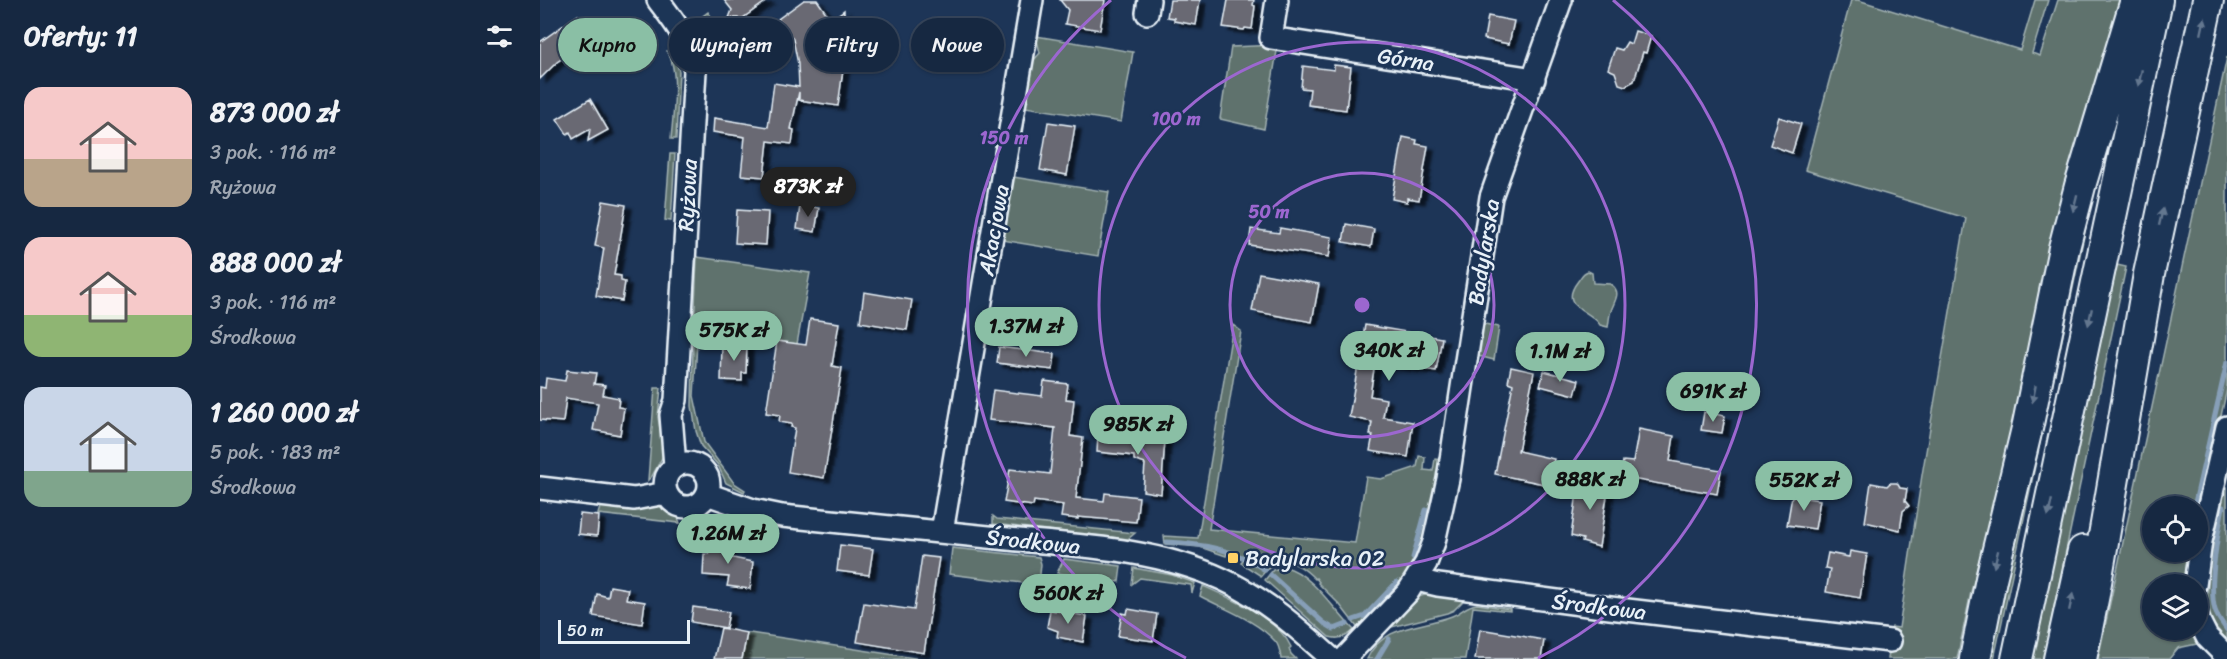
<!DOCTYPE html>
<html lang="pl">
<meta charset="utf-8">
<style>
:root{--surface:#162841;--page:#1f3048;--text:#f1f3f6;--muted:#9ea6b1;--line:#35445a;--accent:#8abfa5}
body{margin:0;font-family:Sriracha,sans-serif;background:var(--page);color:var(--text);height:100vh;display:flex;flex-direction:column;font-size:22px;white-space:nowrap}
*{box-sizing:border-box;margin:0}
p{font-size:20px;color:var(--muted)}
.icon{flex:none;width:33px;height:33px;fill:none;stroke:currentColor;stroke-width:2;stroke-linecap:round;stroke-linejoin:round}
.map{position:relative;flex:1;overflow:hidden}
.details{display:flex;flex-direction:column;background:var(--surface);width:540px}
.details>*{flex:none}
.hud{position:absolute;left:18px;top:18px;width:570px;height:54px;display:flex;gap:12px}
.fabs{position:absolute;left:1602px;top:496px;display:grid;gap:12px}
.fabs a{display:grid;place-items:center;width:66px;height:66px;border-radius:50%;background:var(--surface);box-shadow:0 2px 4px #0004,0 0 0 2px var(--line);font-size:30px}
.scale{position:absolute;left:18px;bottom:15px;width:132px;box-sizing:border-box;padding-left:6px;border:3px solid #e8f1f8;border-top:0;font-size:16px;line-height:21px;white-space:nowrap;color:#e8f1f8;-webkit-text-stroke:4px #1d3557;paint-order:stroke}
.price{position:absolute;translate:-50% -51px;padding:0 14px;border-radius:21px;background:var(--accent);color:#111;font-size:20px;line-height:39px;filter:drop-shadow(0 2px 3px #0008)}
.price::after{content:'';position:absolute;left:50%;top:36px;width:18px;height:14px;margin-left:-9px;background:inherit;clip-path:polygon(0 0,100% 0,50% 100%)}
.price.selected{background:#222;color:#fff}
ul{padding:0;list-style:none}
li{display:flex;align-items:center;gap:18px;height:150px;padding:0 24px}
li span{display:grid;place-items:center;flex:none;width:168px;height:120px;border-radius:18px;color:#555}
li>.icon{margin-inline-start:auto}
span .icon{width:72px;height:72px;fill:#fffc;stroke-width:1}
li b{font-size:26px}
h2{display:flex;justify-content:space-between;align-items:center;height:72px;padding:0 24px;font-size:26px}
.tag{padding:0 21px;border-radius:27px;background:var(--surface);box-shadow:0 2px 4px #0004,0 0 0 2px var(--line);font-size:21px;line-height:54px}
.tag.selected{background:var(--accent);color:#111}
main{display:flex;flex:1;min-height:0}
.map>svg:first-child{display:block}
</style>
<main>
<section class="details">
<h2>Oferty: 11<svg class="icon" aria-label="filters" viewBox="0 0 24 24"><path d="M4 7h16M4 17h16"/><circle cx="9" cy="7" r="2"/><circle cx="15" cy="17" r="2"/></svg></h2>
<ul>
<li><span style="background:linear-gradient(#f6c9c9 60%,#b9a48a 0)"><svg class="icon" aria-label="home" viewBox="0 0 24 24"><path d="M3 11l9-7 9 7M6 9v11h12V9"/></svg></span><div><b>873 000 zł</b><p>3 pok. · 116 m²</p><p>Ryżowa</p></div></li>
<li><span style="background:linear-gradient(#f6c9c9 65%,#8fb573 0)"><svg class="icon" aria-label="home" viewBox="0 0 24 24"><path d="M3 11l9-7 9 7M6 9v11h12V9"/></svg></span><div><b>888 000 zł</b><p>3 pok. · 116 m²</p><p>Środkowa</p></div></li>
<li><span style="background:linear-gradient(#c9d6e8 70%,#7fa58c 0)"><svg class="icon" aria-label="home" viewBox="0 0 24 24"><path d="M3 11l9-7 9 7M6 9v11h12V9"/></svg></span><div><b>1 260 000 zł</b><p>5 pok. · 183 m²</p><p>Środkowa</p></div></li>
</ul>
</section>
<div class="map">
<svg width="1687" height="659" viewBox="0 0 1687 659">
<defs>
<filter id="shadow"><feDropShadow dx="6" dy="4" stdDeviation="1.5" flood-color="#0009"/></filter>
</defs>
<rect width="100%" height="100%" fill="#1d3557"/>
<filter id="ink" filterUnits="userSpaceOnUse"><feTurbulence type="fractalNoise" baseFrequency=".0167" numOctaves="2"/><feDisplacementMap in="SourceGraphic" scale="12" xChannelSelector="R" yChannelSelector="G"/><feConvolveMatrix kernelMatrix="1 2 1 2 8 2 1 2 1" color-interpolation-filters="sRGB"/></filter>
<g filter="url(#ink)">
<path fill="#5e726d" stroke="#a3b2b2" stroke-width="1.5" d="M1311,0H1318L1480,50L1495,0H1508L1492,53L1500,56L1518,0H1583L1431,592L1417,659H1348L1352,627L1359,628L1382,475L1426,218L1265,170Z
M168,12L189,41L191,46L163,47L152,24Z
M496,36L593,52L581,122L485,107L493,61L500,53Z
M738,45L724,129L680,119L691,47Z
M132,48L139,71L136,139H131C133,115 140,71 127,51Z
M1687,57V389L1658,519V507H1612V552H1650L1643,585H1612V630H1649L1657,644L1638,648L1629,659H1558Z
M1563,147L1454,659H1446L1498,411Z
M130,154H135L131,221L125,220Z
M473,177L569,192L558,256L462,240Z
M157,257L270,273L257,344L219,338L208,334L154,330Z
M1577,265L1586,267L1503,659H1492Z
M1048,271L1052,273L1053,283L1070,284C1083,292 1074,301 1071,311C1069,316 1069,322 1068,327L1060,325C1051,309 1017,308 1038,281C1042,276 1042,273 1048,271Z
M945,324L959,327L954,360L934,355L938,329Z
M693,325L701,331L669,529L815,543L826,477L841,479L877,467L879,456L885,457L884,470L893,471L895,459L902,460L887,536L871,572L823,630L819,626L817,627L800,605L778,583L779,582L776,578L775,579C756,560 740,553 721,576L701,563L703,559L687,552L686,556L660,547L625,544L624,536L658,538Z
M153,342H157L154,396L164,442L194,483L205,490L204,492L186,483L178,465L161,446L156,431L152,406Z
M115,388H121L118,417L124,454L112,476L108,480Z
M1682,486L1687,487V641L1672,622L1667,600L1672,531Z
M61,504L123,505L136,512L140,523L58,514Z
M453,516L457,519L595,533L588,539L453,524Z
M412,548L499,557L501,564L499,585L409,574Z
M524,559L581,566L579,582L517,573Z
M745,567C770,572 796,612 814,630C807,637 799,640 789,637L725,580L733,570Z
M594,568L632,575L655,583L652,593L651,585L600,578L592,584Z
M663,586C690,598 739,619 751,647L749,649L751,654L756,659H741C740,653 740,646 735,641C716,620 684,609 660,596Z
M890,593L922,597V602L914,610L907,613L848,628L876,598Z
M937,604L970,609V611L933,607L925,659H827C843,624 881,628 912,616C923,612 924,606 937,604Z
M207,633H210L381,659H202Z"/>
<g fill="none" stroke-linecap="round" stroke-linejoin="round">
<path stroke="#879fb8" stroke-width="5" d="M1654,507L1687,362
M1683,507C1678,531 1668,587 1675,610C1677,617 1683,624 1687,630
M627,542C661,544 696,549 725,570
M873,558L886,510
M731,575L784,623L794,629L807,624
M813,620L825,616L857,582
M837,659L849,639"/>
</g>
<path fill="#696973" stroke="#e8f1f8" stroke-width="1.5" filter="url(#shadow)" d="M184,0H228L200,20L198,18H189L192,10Z
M264,0H277L291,20L304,10V63L298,106L259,100V92L251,129L254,130L252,144L228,141L224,177L201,175L205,137L173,132L174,118L228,127L234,83L259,87L258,64L253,39L238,19Z
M520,0H565L560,30L525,24L528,10Z
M630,0H660L656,25L634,21V18L627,17Z
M688,0H714L713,5L715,6L712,29L705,28L704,30L683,27Z
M38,15L54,36L17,62L0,79V42Z
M948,16L974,21L969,44L944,39Z
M1095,31L1111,36L1106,53L1103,52L1094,81L1085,86L1079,84L1075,72L1068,69L1075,48L1082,50L1087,42L1091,44Z
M794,65L811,67L806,110L768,105L770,89L761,88L763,66L794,70Z
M50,99L68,130L48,141L50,129L33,139L30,132L27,134L17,119Z
M1239,117L1261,124L1252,153L1230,145Z
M508,122L535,126L527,175L500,170Z
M863,137L877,140L876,144L888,146L879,200L867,198V202L852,199Z
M63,201L86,205L74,275L81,276V281L85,282L82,301L56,296L64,248L55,246Z
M260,205L279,208L275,232L257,229Z
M197,210L228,212L226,245L195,243Z
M806,224L834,229L831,247L803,242Z
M740,228L792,237L789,257L709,245L711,229L739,233Z
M719,273L779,284L772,322L712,311Z
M324,292L372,300L367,330L320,322Z
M270,319L299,323L292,366L302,368L284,478L248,472L255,428L251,427L252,424L239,422L240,415L226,413L237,341L266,345Z
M825,325L902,338L896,371L835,362L830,396L846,399L843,417L873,422L868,457L830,451L833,435H830L832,422L809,417Z
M182,345L207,346L206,373H202V381L181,380Z
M459,347L515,354L513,370L457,363Z
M971,367L994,372L978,451L1014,459L1009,485L955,474L973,384L968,382Z
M27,370L56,373L54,384L65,385L63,395L79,398L78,407L84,408L80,435L53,430L58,403L26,398L23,422L0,420V387L5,388L6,378L25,381Z
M1004,371L1039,380L1035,395L1000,386Z
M504,381L528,384L526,399L534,400L530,436L543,438L536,498L564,501L565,493L599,497L596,522L538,517V519L521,517L523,505L494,501L493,506L464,502L470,469L510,474L515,428L449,420L453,390L502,396Z
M1164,412L1185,416L1182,433L1161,430Z
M1099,429L1134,436L1130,461L1181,470L1177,494L1080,477L1083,461L1093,462Z
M558,433L625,440L621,494L603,491L605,464L594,460V456L557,452Z
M1039,478L1069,483L1059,547L1042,542L1043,539L1031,536Z
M1331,483L1347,486L1350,483H1357L1360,488L1367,489L1365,501L1369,506L1363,511L1360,530L1325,522Z
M1252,496L1280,500L1275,529L1247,525Z
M40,514L59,516L57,536L38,534Z
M176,536L190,537L188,557L213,562L210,589L187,586L189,577L163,575L164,554H169V550L175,551Z
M300,545L333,549L329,575L297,571Z
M1310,551L1327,554L1320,598L1286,592L1290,569L1285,568L1288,553L1309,557Z
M382,556L399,558L384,653L317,642L324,603L374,610Z
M70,586L88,589L86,599L105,602L102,624L53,616L57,594L68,597Z
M153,607L189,612L186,628L151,622Z
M588,609L617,614L613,641L578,636L582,613L587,614Z
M510,610L547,616L543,642L517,637L518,631L507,627Z
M181,628L207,633L202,659H174Z
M940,629L1004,640L1001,659H935Z"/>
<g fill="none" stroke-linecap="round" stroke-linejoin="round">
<g stroke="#e8f1f8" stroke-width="26">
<path id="minor" d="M118,0C135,23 151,42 155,71L136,400L131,415L135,466
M737,0L731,38L994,79
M607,13L609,0
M125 485a22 22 0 1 1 44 0a22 22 0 1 1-44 0Z
M0,488L94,499L126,493
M167,494L213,510L242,516C321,524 399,532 478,540C546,546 619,550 682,579C724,598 758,628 792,659
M402,532L492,0
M877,580L898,585L1070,608L1350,641
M1655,585L1661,541L1687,427
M1658,619L1667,637L1687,657
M804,659L868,592L886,563L894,542L908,479L951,197L1021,0"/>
</g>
<g stroke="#e8f1f8" stroke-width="34">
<path id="highway" d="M1435,659L1451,579L1488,424L1524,248L1540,186L1596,0
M1477,659L1617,0
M1519,659L1543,551
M1541,659L1554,594L1609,274L1668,0"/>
</g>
<use href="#minor" stroke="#1d3557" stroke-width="21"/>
<use href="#highway" stroke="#1d3557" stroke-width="30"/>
</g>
<defs><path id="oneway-solid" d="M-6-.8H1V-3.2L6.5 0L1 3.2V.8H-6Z" transform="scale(1.5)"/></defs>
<g fill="#64778f">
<use href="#oneway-solid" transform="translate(1663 26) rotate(-78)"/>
<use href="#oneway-solid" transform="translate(1600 78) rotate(102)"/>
<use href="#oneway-solid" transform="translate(1535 203) rotate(104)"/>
<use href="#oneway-solid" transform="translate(1621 217) rotate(-77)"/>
<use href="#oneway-solid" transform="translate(1550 317) rotate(102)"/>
<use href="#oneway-solid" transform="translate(1494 394) rotate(101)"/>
<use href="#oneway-solid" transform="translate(1510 508) rotate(102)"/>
<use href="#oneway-solid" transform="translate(1456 559) rotate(104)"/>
<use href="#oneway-solid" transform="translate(1531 602) rotate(-78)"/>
</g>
</g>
<g fill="none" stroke="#9c67d0" stroke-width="3">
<circle cx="822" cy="305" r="132"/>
<circle cx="822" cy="305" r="263"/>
<path d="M646 658A395 395 0 0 1 571 0M1073 0A395 395 0 0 1 998 658"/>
</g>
<rect fill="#ffd166" stroke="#1d3557" stroke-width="2" x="687" y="552" width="12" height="12" rx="3"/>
<g text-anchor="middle" stroke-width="5" stroke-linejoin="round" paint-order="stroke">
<g font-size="22" fill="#e8f1f8" stroke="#1d3557">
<text transform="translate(866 59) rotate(9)" y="8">Górna</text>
<text transform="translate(147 195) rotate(-87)" y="8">Ryżowa</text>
<text transform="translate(453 230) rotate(-80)" y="8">Akacjowa</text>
<text transform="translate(943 252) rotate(-81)" y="8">Badylarska</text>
<text transform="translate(493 541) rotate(6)" y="8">Środkowa</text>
<text transform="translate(1059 606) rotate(7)" y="8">Środkowa</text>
</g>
<g font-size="22" fill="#e8f1f8" stroke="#1d3557" text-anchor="start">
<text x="705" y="566">Badylarska 02</text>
</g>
</g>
<circle cx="822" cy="305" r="9" fill="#9c67d0" stroke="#1d3557" stroke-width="3"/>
<g font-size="18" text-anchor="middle" font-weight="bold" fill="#9c67d0" stroke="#1d3557" stroke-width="5" stroke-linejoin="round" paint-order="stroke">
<text x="636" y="125">100 m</text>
<text x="464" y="144">150 m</text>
<text x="729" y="218">50 m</text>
</g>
</svg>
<div class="fabs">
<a><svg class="icon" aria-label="locate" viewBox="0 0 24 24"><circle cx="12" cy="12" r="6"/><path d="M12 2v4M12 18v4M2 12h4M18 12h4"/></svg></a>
<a><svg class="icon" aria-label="layers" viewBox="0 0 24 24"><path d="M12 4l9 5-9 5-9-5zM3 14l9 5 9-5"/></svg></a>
</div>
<div class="scale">50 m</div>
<b class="price selected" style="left:268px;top:218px">873K zł</b>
<b class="price" style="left:486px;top:358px">1.37M zł</b>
<b class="price" style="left:194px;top:362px">575K zł</b>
<b class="price" style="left:849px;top:382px">340K zł</b>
<b class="price" style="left:1020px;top:383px">1.1M zł</b>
<b class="price" style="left:1173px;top:423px">691K zł</b>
<b class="price" style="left:598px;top:456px">985K zł</b>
<b class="price" style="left:1050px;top:511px">888K zł</b>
<b class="price" style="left:1264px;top:512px">552K zł</b>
<b class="price" style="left:188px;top:565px">1.26M zł</b>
<b class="price" style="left:528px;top:625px">560K zł</b>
<div class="hud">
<a class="tag selected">Kupno</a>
<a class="tag">Wynajem</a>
<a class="tag">Filtry</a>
<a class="tag">Nowe</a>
</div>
</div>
</main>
